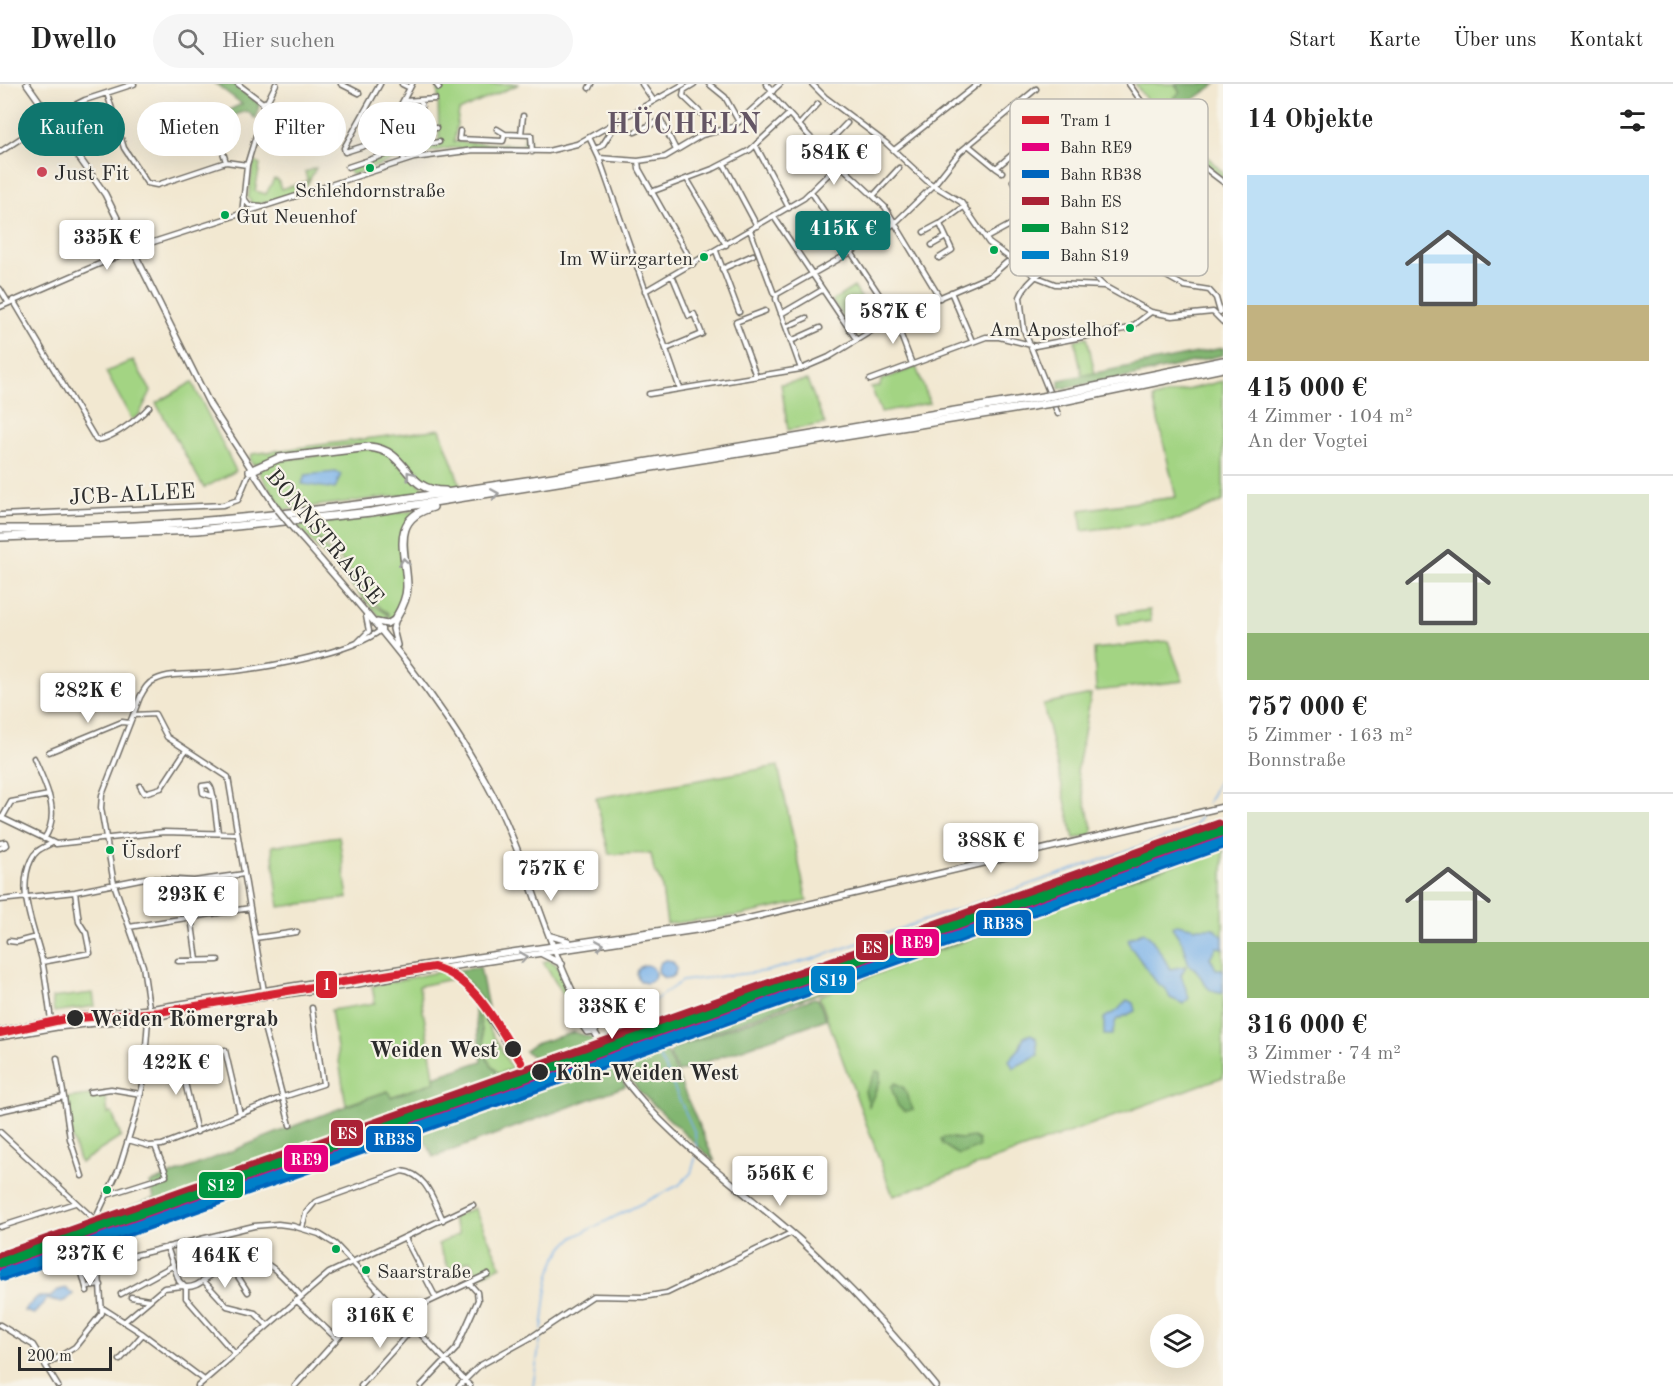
<!DOCTYPE html>
<html lang="de">
<meta charset="utf-8">
<style>
:root{--surface:#fff;--page:#f6f6f6;--text:#222;--muted:#767676;--line:#e0e0e0;--accent:#0f766e}
body{margin:0;font-family:"Old Standard TT",serif;background:var(--page);color:var(--text);height:100vh;display:flex;flex-direction:column;font-size:22px;white-space:nowrap}
*{box-sizing:border-box;margin:0}
p{font-size:20px;color:var(--muted)}
.icon{flex:none;width:33px;height:33px;fill:none;stroke:currentColor;stroke-width:2;stroke-linecap:round;stroke-linejoin:round}
.map{position:relative;flex:1;overflow:hidden}
.side{display:flex;flex-direction:column;background:var(--surface);width:450px}
.side>*{flex:none}
.hud{position:absolute;left:18px;top:18px;width:570px;height:54px;display:flex;gap:12px}
.buttons{position:absolute;left:1150px;top:1230px;display:grid;gap:12px}
.buttons a{display:grid;place-items:center;width:54px;height:54px;border-radius:50%;background:var(--surface);box-shadow:0 6px 24px #0002;font-size:30px}
.scale{position:absolute;left:18px;bottom:15px;width:94px;box-sizing:border-box;padding-left:6px;border:3px solid #2b2b2b;border-top:0;font-size:16px;line-height:21px;white-space:nowrap;color:#2b2b2b;-webkit-text-stroke:4px #f7f3e8;paint-order:stroke}
.price{position:absolute;translate:-50% -51px;padding:0 14px;border-radius:6px;background:#fff;color:#222;font-size:20px;line-height:39px;filter:drop-shadow(0 2px 3px #0008)}
.price::after{content:'';position:absolute;left:50%;top:36px;width:18px;height:14px;margin-left:-9px;background:inherit;clip-path:polygon(0 0,100% 0,50% 100%)}
.price.current{background:var(--accent);color:#fff}
ul{padding:0;list-style:none}
li{display:grid;align-content:center;gap:12px;height:318px;padding:0 24px}
li+li{border-top:2px solid var(--line)}
li span{display:grid;place-items:center;height:186px;border-radius:0px;color:#555}
li>.icon{margin-inline-start:auto}
span .icon{width:108px;height:108px;fill:#fffc;stroke-width:1}
li b{font-size:26px}
h2{display:flex;justify-content:space-between;align-items:center;height:72px;padding:0 24px;font-size:26px}
.tag{padding:0 21px;border-radius:27px;background:var(--surface);box-shadow:0 6px 24px #0002;font-size:21px;line-height:54px}
.tag.current{background:var(--accent);color:#fff}
header{display:flex;align-items:center;gap:36px;box-sizing:border-box;height:84px;padding:0 30px;background:var(--surface);border-bottom:2px solid var(--line)}
header strong{font-size:28px}
nav{display:flex;gap:33px;margin-inline-start:auto;font-size:21px}
.search{width:420px;height:54px;background:var(--page);display:flex;align-items:center;gap:15px;box-sizing:border-box;padding:0 21px;border-radius:33px;color:var(--muted);font-size:22px}
main{display:flex;flex:1;min-height:0}
.map>svg:first-child{display:block}
</style>
<header>
<strong>Dwello</strong>
<div class="search"><svg class="icon" aria-label="search" viewBox="0 0 24 24"><circle cx="10" cy="10" r="6"/><path d="M15 15l6 6"/></svg>Hier suchen</div>
<nav><a>Start</a><a>Karte</a><a>Über uns</a><a>Kontakt</a></nav>
</header>
<main>
<div class="map">
<svg width="1223" height="1302" viewBox="0 0 1223 1302">
<rect width="100%" height="100%" fill="#f7f3e8"/>
<filter id="ink" filterUnits="userSpaceOnUse"><feTurbulence type="fractalNoise" baseFrequency=".0167" numOctaves="2"/><feDisplacementMap in="SourceGraphic" scale="12" xChannelSelector="R" yChannelSelector="G"/><feConvolveMatrix kernelMatrix="1 2 1 2 8 2 1 2 1" color-interpolation-filters="sRGB"/></filter>
<filter id="wash" filterUnits="userSpaceOnUse"><feTurbulence type="fractalNoise" baseFrequency=".008" numOctaves="4" result="noise"/><feDisplacementMap in="SourceGraphic" scale="24" xChannelSelector="R" yChannelSelector="G"/><feGaussianBlur stdDeviation="1.35" result="paint"/><feColorMatrix in="noise" values="0 0 0 0 0 0 0 0 0 0 0 0 0 0 0 0 0 1.4 0 .05"/><feComposite in="paint" operator="in"/></filter>
<g filter="url(#wash)">
<rect width="100%" height="100%" fill="#f2e8d1"/>
<path fill="#a3d483" stroke="#678057" stroke-width="1.5" d="M448,0H519L459,27L454,58L523,61L524,54H530L528,64H451L412,71L405,65L439,58L438,6Z
M1135,0H1175L1180,9L1173,15L1174,29L1199,64L1223,89V94L1175,55Z
M399,67L396,75L352,91L347,85Z
M254,77L260,81L255,107L266,110L274,95L278,96L281,105L308,97L305,88L316,84L303,108L255,121L250,120L251,117L248,114Z
M854,203L878,239L856,252L832,217Z
M1087,253L1095,290L1082,292L1075,256Z
M133,276L151,307L139,331L132,336L106,288Z
M916,283L930,319L881,328L871,303L880,302L881,296Z
M807,296L825,340L788,346L781,300Z
M1223,297V417L1181,435L1082,447L1080,426L1176,413L1153,314Z
M192,298L236,387L204,404L156,319Z
M440,345L461,403C406,411 421,377 385,363C364,355 276,371 254,381L250,376L252,370Z
M366,365L385,367L428,408L284,426L258,387L274,377Z
M421,426L403,445C404,478 411,510 390,538L388,529C359,512 347,470 317,454L375,522L387,530L386,539L297,442Z
M1150,526L1151,537L1119,541L1117,530Z
M1168,557L1183,597L1096,607L1094,565Z
M1091,610L1077,688L1093,746L1091,751L1074,755L1043,620Z
M778,682L807,817L742,831L667,840L661,798L654,786L651,770C636,768 624,771 609,770L596,714Z
M339,752L348,814L279,823L272,762Z
M1223,764V993L893,1112L819,912L1096,807Z
M549,876L557,881L577,933L543,878Z
M442,887L456,894L419,902L435,998L390,1013L388,1007L346,1021L331,926L375,919L372,902Z
M93,909L95,922L54,928L52,914Z
M478,924L512,985L498,990L487,975Z
M105,1009L108,1030L112,1029L121,1053L80,1079L72,1055L67,1014Z
M474,1124L501,1182L479,1193L471,1176L449,1185L438,1160L459,1150L452,1134Z"/>
<path fill="#82b671" stroke="#56704e" stroke-width="1.5" d="M216,0H234L259,20L256,35L247,27L229,33L227,27L242,20Z
M1175,0H1216L1174,29L1173,15L1180,8Z
M1223,264V271L1130,293L1059,305V296Z
M1223,753V762L1085,810L666,966L715,1078L639,1007L614,972Z
M480,883L488,924L466,897L454,887Z
M814,914L818,915L826,935L678,988L670,971L672,965Z
M473,915L478,924L487,975L498,990L528,981L537,983L404,1034L100,1140L99,1135L154,1114L150,1099C230,1069 308,1034 388,1007L391,1013L435,998L434,993L482,977Z
M574,948L593,954L599,963L546,979L543,973H533L525,967L535,960Z
M607,974L626,1002L434,1073L416,1041Z
M876,987L880,988V997L869,1022L865,1007Z
M895,999L904,1004L913,1026L905,1027L898,1022L891,1003Z
M944,1053L961,1055L973,1053L978,1056L979,1063L959,1071L943,1061L941,1055Z"/>
<path fill="#7ab2e9" stroke="#526e8a" stroke-width="1.5" d="M336,388L341,390L335,405L302,400L305,391Z
M1177,840L1196,844H1214L1223,853V864L1217,863L1210,873L1216,885H1223V909C1201,910 1204,887 1189,881L1182,858L1172,843Z
M1143,848C1152,851 1165,876 1170,885L1186,882L1181,891L1189,914L1184,920L1170,914L1166,905L1157,899L1130,862L1128,855Z
M658 885a9 9 0 1 1 18 0a9 9 0 1 1-18 0Z
M637 890a9 9 0 1 1 18 0a9 9 0 1 1-18 0Z
M1127,916L1133,919L1135,927L1116,936L1112,951H1104V934L1118,926Z
M1031,950L1036,954L1038,971L1013,984L1009,976L1019,965L1024,953Z
M66,1204L73,1210C64,1220 58,1219 47,1215L34,1230L24,1227L37,1213H51L56,1207Z"/>
<g fill="none" stroke-linecap="round" stroke-linejoin="round">
<path stroke="#7ab2e9" stroke-width="1.5" d="M1207,720L1223,688
M652,918L682,897L767,887L812,875L1185,747L1195,741L1201,733
M655,963L695,1049L697,1067
M542,1245C547,1212 545,1172 576,1152L679,1101L691,1089L696,1072
M533,1302L541,1250"/>
</g>
</g>
<g filter="url(#ink)">
<g fill="none" stroke-linecap="round" stroke-linejoin="round">
<g stroke="#716d65" stroke-width="7">
<path id="minor" d="M238,0L263,19
M341,0L359,9
M380,0L344,64L345,68L402,50L436,44
M402,0L410,4
M436,0L439,4
M642,0L654,17
M694,0L684,6L683,12L704,32L711,48
M709,0L725,13L739,38
M766,0L773,7
M812,0L825,13L886,59L928,98L961,118L989,159L1037,193L1055,200L1104,202
M1129,0C1155,39 1186,71 1223,98
M589,4L591,0
M107,9L124,64L147,99L157,101L226,78L247,81
M770,9L810,53L885,123L940,214
M1023,16L1056,59
M404,17L435,15
M421,17L425,46
M262.5 21a3.5 3.5 0 1 1 7 0a3.5 3.5 0 1 1-7 0Z
M267,18L276,0
M277,20L334,44
M269,23L280,31L283,45L289,52
M65,26L85,16L134,0
M799,41L818,20
M497,45L505,50L531,51L532,68
M460,47L459,55L503,57L505,50
M635,48L661,36L676,66
M217,49L226,78
M521,50L523,32
M589,53L599,74L680,305
M319,55L325,40
M968,61L996,84L1044,44
M756,62L789,124
M823,64L847,39
M595,65L602,62L613,45
M894,66L978,0
M0,68L38,43
M1067,71L1090,97V106
M599,74L638,77L665,73L702,51L733,43L780,0
M404,77L395,32L412,0
M638,77L639,85L693,180
M724,80L757,142
M348,83L402,65L439,58
M996,84L1002,88
M847,86L871,61
M687,95L726,161
M1013,97L1036,131
M1033,97L1044,88L1068,118
M651,108L715,84L750,66L789,30
M812,109L894,233L912,280
M874,111L899,84
M243,113L249,121L261,122
M242,130L247,81L264,25
M774,133L856,255
M750,146L774,210
M924,148L939,140
M1024,148L1029,144L1024,134
M986,154L1021,135L1059,125L1083,108L1090,106L1131,146L1161,189L1184,202L1209,206L1216,214L1220,228
M932,161L946,153
M716,167L739,228
M939,174L952,166L940,140L965,122
M1072,175L1096,163L1126,140
M722,185L753,171
M0,205L8,218
M645,207L804,114L840,79
M951,208L972,257
M13,216L96,356C111,356 139,334 149,323
M0,223L141,162L414,74L474,66L548,67L577,60L684,0
M781,230L822,206
M786,243L806,234
M791,257L820,244
M666,265L702,250L694,230L689,232L672,191
M801,285L776,215L777,210L853,167L895,139L933,102L960,68L1036,5
M756,292L736,238L765,227
M870,296L986,253H999L1035,262L1130,244L1151,228
M649,310L801,285L829,273L894,233L992,191L1007,178
M1058,330L1024,246L1020,213C1027,196 1056,173 1075,175L1104,202L1151,228L1172,232L1213,228L1223,238
M0,431L223,421L238,416L248,392
M358,558L369,547L366,532
M134,631L155,630L167,653L228,693L264,907
M49,668L122,638L130,639
M34,674C45,700 62,729 44,755
M140,702L144,709L161,704L186,666
M214,713L203,709L202,702L209,701C213,705 213,712 214,717L218,749
M0,733L56,760L164,748L237,750
M2,734L11,718L49,711
M0,759L6,758L7,761L0,764
M0,816L75,808L145,794L194,797L244,790
M191,833L197,876
M129,843L250,824
M255,854L297,848
M9,857L17,858L36,853
M178,877L218,876
M42,878L90,869L86,849L79,838L75,808
M51,936C48,916 46,896 42,876C35,846 16,807 31,776C35,766 43,764 52,759
M263,939L290,1041
M225,966L240,1030
M57,974L64,1013
M179,974L197,1048
M90,1008L111,1005L141,1010
M0,1027L64,1013L70,1055L82,1092
M0,1048L95,1136
M128,1056L149,1062L162,1061L283,1013L323,1000L312,924
M155,1062L166,1089
M107,1111L166,1092
M0,1143L75,1119
M302,1144L306,1129L315,1118L402,1087C427,1090 433,1116 443,1136
M405,1154L436,1214
M167,1163L179,1197L185,1203C196,1204 202,1197 210,1192C256,1162 268,1176 301,1212
M196,1171L202,1175L211,1191
M99,1180L254,1142L278,1140L293,1142L319,1150L335,1160L470,1302
M230,1180L248,1208
M0,1194L74,1169L77,1171L87,1207
M203,1196L227,1222L255,1229L267,1241
M86,1203L101,1201
M186,1203V1214L235,1270
M121,1210L174,1181
M131,1213L149,1216
M296,1216L337,1255
M104,1225L143,1250L203,1295
M403,1230L488,1190
M125,1237L164,1204L183,1202
M0,1241L33,1261L58,1302
M120,1276L143,1250
M46,1281L75,1263L102,1229L95,1136L119,1085L136,1030L143,1000L149,923L143,882L114,800L101,724L102,711L140,613C144,606 147,599 155,596C171,588 196,591 214,589C254,586 353,570 382,545
M198,1302L329,1189L473,1121
M295,1302L380,1207
M361,1302L414,1243
M421,1302L456,1265L478,1216L477,1208L469,1199
M459,1302L479,1282L530,1254L593,1212L643,1213L667,1209L791,1149"/>
</g>
<g stroke="#716d65" stroke-width="8">
<path id="major" d="M27,0L105,110L210,321L278,426
M38,43L42,36L41,21
M60,45L59,35L65,26
M292,443C368,530 443,613 496,717C530,785 548,867 585,931
M396,534L393,545L397,561
M377,538L387,540L395,535
M551,852L568,857
M542,870L562,880
M585,931L591,930L597,934L598,943L594,947
M585,931L581,939L587,948L594,947
M0,947L68,933L149,925L423,881L732,836
M594,947C607,969 620,991 637,1011C684,1066 746,1108 800,1156C849,1201 894,1250 936,1302
M0,953L57,943L156,933L203,922L358,900L436,885L703,845L1223,723"/>
</g>
<g stroke="#716d65" stroke-width="10">
<path id="highway" d="M1055,311L1223,277
M1058,318L1223,284
M250,387L279,374L369,363C411,367 402,407 445,407
M0,445C173,447 342,425 513,399C692,373 869,340 1048,312
M0,453L198,446L371,428L1051,319
M396,534C402,524 407,514 407,503C407,470 388,435 433,423"/>
</g>
<use href="#minor" stroke="#fff" stroke-width="4"/>
<use href="#major" stroke="#fff" stroke-width="5"/>
<use href="#highway" stroke="#fff" stroke-width="7"/>
<path stroke="#2b2b2b" stroke-width="1.5" d="M487,935L517,980"/>
<g stroke="#716d65" stroke-width="8" stroke-linecap="butt">
<path id="major-bridge" d="M278,426L292,443"/>
</g>
<g stroke="#716d65" stroke-width="10" stroke-linecap="butt">
<path id="highway-bridge" d="M1048,312L1055,311
M1051,319L1058,318"/>
</g>
<use href="#major-bridge" stroke="#fff" stroke-width="5"/>
<use href="#highway-bridge" stroke="#fff" stroke-width="7"/>
<g stroke="#f7f3e8" stroke-width="14">
<path id="rail-1" d="M0,1183L1223,750"/>
</g>
<g stroke="#f7f3e8" stroke-width="14">
<path id="rail-2" d="M4,1193L1223,761"/>
</g>
<g stroke="#f7f3e8" stroke-width="14">
<path id="rail-3" d="M0,1172L1219,740"/>
</g>
<g stroke="#f7f3e8" stroke-width="14">
<path id="rail-4" d="M0,1179L1223,747"/>
</g>
<g stroke="#f7f3e8" stroke-width="14">
<path id="rail-5" d="M3,1189L1223,758"/>
</g>
<use href="#rail-1" stroke="#e5007d" stroke-width="9"/>
<use href="#rail-2" stroke="#0065bd" stroke-width="9"/>
<use href="#rail-3" stroke="#aa2135" stroke-width="9"/>
<use href="#rail-4" stroke="#009640" stroke-width="9"/>
<use href="#rail-5" stroke="#0080c8" stroke-width="9"/>
<g stroke="#f7f3e8" stroke-width="12">
<path id="tram-1" d="M0,949L65,935L159,928L434,883C477,895 498,943 521,978"/>
</g>
<use href="#tram-1" stroke="#d52330" stroke-width="8"/>
</g>
<defs><path id="oneway-chevron" d="M-2-3.5L2.5 0L-2 3.5" fill="none" stroke-width="1.6" stroke-linecap="round" stroke-linejoin="round" transform="scale(1.5)"/></defs>
<g stroke="#a0a0a0">
<use href="#oneway-chevron" transform="translate(410 391) rotate(-128)"/>
<use href="#oneway-chevron" transform="translate(495 410) rotate(-9)"/>
<use href="#oneway-chevron" transform="translate(404 478) rotate(-98)"/>
<use href="#oneway-chevron" transform="translate(600 861) rotate(-9)"/>
<use href="#oneway-chevron" transform="translate(524 873) rotate(-8)"/>
</g>
</g>
<g fill="#00a651" stroke="#f7f3e8" stroke-width="2">
<circle cx="370" cy="84" r="5"/>
<circle cx="225" cy="131" r="5"/>
<circle cx="994" cy="166" r="5"/>
<circle cx="704" cy="173" r="5"/>
<circle cx="1130" cy="244" r="5"/>
<circle cx="110" cy="766" r="5"/>
<circle cx="107" cy="1106" r="5"/>
<circle cx="336" cy="1165" r="5"/>
<circle cx="366" cy="1186" r="5"/>
</g>
<circle fill="#d1495b" stroke="#f7f3e8" stroke-width="2" cx="42" cy="88" r="6"/>
<g fill="#2b2b2b" stroke="#f7f3e8" stroke-width="2">
<circle cx="75" cy="934" r="9"/>
<circle cx="513" cy="965" r="9"/>
<circle cx="540" cy="988" r="9"/>
</g>
<g text-anchor="middle" stroke-width="4.5" stroke-linejoin="round" paint-order="stroke">
<g font-size="20" fill="#2b2b2b" stroke="#f7f3e8" text-anchor="start">
<text x="370" y="113" text-anchor="middle">Schlehdornstraße</text>
<text x="236" y="139">Gut Neuenhof</text>
<text x="693" y="181" text-anchor="end">Im Würzgarten</text>
<text x="1119" y="252" text-anchor="end">Am Apostelhof</text>
<text x="121" y="774">Üsdorf</text>
<text x="377" y="1194">Saarstraße</text>
</g>
<g font-size="22" fill="#2b2b2b" stroke="#f7f3e8" text-anchor="start">
<text x="54" y="96">Just Fit</text>
</g>
<g font-size="22" fill="#2b2b2b" stroke="#f7f3e8">
<text transform="translate(132 409) rotate(-3)" y="8">JCB-ALLEE</text>
<text transform="translate(326 452) rotate(50)" y="8">BONNSTRASSE</text>
</g>
<g font-size="22" font-weight="bold" fill="#2b2b2b" stroke="#f7f3e8" text-anchor="start">
<text x="90" y="942">Weiden Römergrab</text>
<text x="498" y="973" text-anchor="end">Weiden West</text>
<text x="555" y="996">Köln-Weiden West</text>
</g>
<g font-size="28" font-weight="bold" letter-spacing="1.5" fill="#645665" stroke="#f7f3e8">
<text x="684" y="49">HÜCHELN</text>
</g>
</g>
<rect x="1010" y="15" width="198" height="177" rx="9" fill="#f7f3e8" stroke="#bab7af" stroke-width="1.5"/>
<rect x="1022" y="32" width="27" height="8" fill="#d52330"/>
<rect x="1022" y="59" width="27" height="8" fill="#e5007d"/>
<rect x="1022" y="86" width="27" height="8" fill="#0065bd"/>
<rect x="1022" y="113" width="27" height="8" fill="#aa2135"/>
<rect x="1022" y="140" width="27" height="8" fill="#009640"/>
<rect x="1022" y="167" width="27" height="8" fill="#0080c8"/>
<g font-size="16" fill="#2b2b2b">
<text x="1060" y="42">Tram 1</text>
<text x="1060" y="69">Bahn RE9</text>
<text x="1060" y="96">Bahn RB38</text>
<text x="1060" y="123">Bahn ES</text>
<text x="1060" y="150">Bahn S12</text>
<text x="1060" y="177">Bahn S19</text>
</g>
<g stroke="#f7f3e8" stroke-width="2">
<rect x="975" y="825" width="57" height="28" rx="6" fill="#0065bd"/>
<rect x="894" y="844" width="46" height="29" rx="6" fill="#e5007d"/>
<rect x="855" y="849" width="34" height="28" rx="6" fill="#aa2135"/>
<rect x="810" y="881" width="46" height="29" rx="6" fill="#0080c8"/>
<rect x="315" y="886" width="23" height="29" rx="6" fill="#d52330"/>
<rect x="330" y="1035" width="34" height="28" rx="6" fill="#aa2135"/>
<rect x="365" y="1041" width="57" height="28" rx="6" fill="#0065bd"/>
<rect x="283" y="1060" width="46" height="29" rx="6" fill="#e5007d"/>
<rect x="198" y="1087" width="46" height="28" rx="6" fill="#009640"/>
</g>
<g font-size="16" text-anchor="middle" font-weight="bold" fill="#fff">
<text x="1003" y="845">RB38</text>
<text x="917" y="864">RE9</text>
<text x="872" y="869">ES</text>
<text x="833" y="902">S19</text>
<text x="327" y="906">1</text>
<text x="347" y="1055">ES</text>
<text x="394" y="1061">RB38</text>
<text x="306" y="1081">RE9</text>
<text x="221" y="1107">S12</text>
</g>
</svg>
<div class="buttons">
<a><svg class="icon" aria-label="layers" viewBox="0 0 24 24"><path d="M12 4l9 5-9 5-9-5zM3 14l9 5 9-5"/></svg></a>
</div>
<div class="scale">200 m</div>
<b class="price" style="left:834px;top:102px">584K €</b>
<b class="price current" style="left:843px;top:178px">415K €</b>
<b class="price" style="left:107px;top:187px">335K €</b>
<b class="price" style="left:893px;top:261px">587K €</b>
<b class="price" style="left:88px;top:640px">282K €</b>
<b class="price" style="left:991px;top:790px">388K €</b>
<b class="price" style="left:551px;top:818px">757K €</b>
<b class="price" style="left:191px;top:844px">293K €</b>
<b class="price" style="left:612px;top:956px">338K €</b>
<b class="price" style="left:176px;top:1012px">422K €</b>
<b class="price" style="left:780px;top:1123px">556K €</b>
<b class="price" style="left:90px;top:1203px">237K €</b>
<b class="price" style="left:225px;top:1205px">464K €</b>
<b class="price" style="left:380px;top:1265px">316K €</b>
<div class="hud">
<a class="tag current">Kaufen</a>
<a class="tag">Mieten</a>
<a class="tag">Filter</a>
<a class="tag">Neu</a>
</div>
</div>
<section class="side">
<h2>14 Objekte<svg class="icon" aria-label="filters" viewBox="0 0 24 24"><path d="M4 7h16M4 17h16"/><circle cx="9" cy="7" r="2"/><circle cx="15" cy="17" r="2"/></svg></h2>
<ul>
<li><span style="background:linear-gradient(#bfe0f5 70%,#c2b280 0)"><svg class="icon" aria-label="home" viewBox="0 0 24 24"><path d="M3 11l9-7 9 7M6 9v11h12V9"/></svg></span><div><b>415 000 €</b><p>4 Zimmer · 104 m²</p><p>An der Vogtei</p></div></li>
<li><span style="background:linear-gradient(#dfe7d0 75%,#8fb573 0)"><svg class="icon" aria-label="home" viewBox="0 0 24 24"><path d="M3 11l9-7 9 7M6 9v11h12V9"/></svg></span><div><b>757 000 €</b><p>5 Zimmer · 163 m²</p><p>Bonnstraße</p></div></li>
<li><span style="background:linear-gradient(#dfe7d0 70%,#8fb573 0)"><svg class="icon" aria-label="home" viewBox="0 0 24 24"><path d="M3 11l9-7 9 7M6 9v11h12V9"/></svg></span><div><b>316 000 €</b><p>3 Zimmer · 74 m²</p><p>Wiedstraße</p></div></li>
</ul>
</section>
</main>
